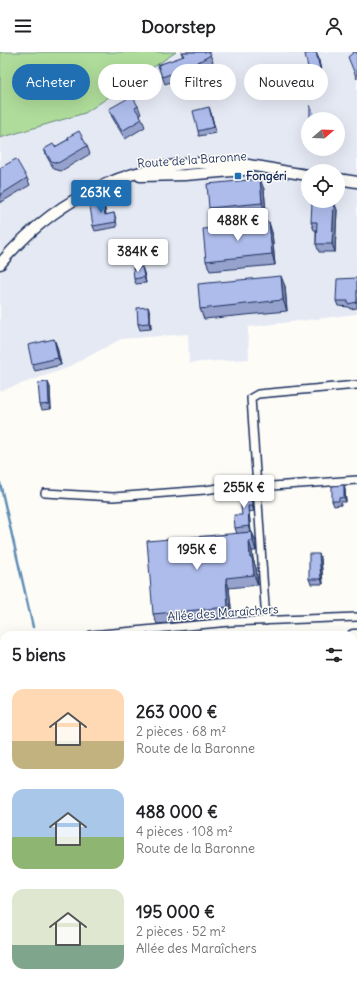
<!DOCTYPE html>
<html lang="fr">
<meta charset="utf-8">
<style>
:root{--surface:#fff;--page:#f2f2f2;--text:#202124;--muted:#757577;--accent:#1f6fb2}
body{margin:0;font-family:Delius,sans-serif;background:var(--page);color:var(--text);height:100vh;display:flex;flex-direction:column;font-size:15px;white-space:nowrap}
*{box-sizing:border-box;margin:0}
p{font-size:13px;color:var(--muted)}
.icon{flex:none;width:22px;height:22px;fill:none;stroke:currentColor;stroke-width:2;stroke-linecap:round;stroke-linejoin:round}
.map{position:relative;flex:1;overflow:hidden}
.panel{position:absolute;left:0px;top:579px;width:357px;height:356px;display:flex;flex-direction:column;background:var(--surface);border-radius:12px 12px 0 0;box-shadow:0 4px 16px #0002}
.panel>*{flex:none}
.hud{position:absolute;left:12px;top:12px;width:333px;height:36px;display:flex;gap:8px}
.needle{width:26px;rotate:71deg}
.controls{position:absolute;left:301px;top:60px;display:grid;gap:8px}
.controls a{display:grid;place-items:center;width:44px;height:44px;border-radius:50%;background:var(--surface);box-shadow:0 4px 16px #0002;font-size:20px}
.price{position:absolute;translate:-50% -34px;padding:0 9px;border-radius:4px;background:#fff;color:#222;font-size:13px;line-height:26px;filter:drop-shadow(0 1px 2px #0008)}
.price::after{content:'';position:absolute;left:50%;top:24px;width:12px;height:9px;margin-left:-6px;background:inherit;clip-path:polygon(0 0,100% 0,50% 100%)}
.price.active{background:var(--accent);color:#fff}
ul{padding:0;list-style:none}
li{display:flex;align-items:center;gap:12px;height:100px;padding:0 12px}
li span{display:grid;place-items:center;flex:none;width:112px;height:80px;border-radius:12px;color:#555}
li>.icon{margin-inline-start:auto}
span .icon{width:48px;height:48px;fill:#fffc;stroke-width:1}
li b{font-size:17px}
h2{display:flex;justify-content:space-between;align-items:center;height:48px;padding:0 12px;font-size:17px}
.pill{padding:0 14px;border-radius:18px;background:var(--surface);box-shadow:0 4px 16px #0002;font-size:14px;line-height:36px}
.pill.active{background:var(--accent);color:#fff}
header{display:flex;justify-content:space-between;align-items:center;height:52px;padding:0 12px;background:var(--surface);font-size:18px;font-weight:700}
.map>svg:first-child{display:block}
</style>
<header><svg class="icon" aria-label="menu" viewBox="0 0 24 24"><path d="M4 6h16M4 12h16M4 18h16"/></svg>Doorstep<svg class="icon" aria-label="person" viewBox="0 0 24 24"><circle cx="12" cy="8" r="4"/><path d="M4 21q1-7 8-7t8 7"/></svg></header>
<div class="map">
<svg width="357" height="935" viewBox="0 0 357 935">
<rect width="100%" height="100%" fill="#fdfcf7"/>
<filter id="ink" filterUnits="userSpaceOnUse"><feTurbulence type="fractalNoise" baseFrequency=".025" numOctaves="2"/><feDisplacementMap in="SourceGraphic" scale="8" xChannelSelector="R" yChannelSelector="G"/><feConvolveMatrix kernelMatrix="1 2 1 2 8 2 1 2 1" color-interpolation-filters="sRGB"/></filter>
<g filter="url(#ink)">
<path fill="#e5e9f4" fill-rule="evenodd" d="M176,0H357V262L248,275L249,307L189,311L188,282L121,287L65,317L0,339V86L85,61ZM308,67H338V97H308ZM308,119H338V149H308Z"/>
<path fill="#afdc9a" stroke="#65867c" d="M0,0H176L85,61L0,86Z
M353,612H357V738H353Z
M0,641H4V719L0,727Z
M353,815H357V935H108L109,931H353Z"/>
<path fill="#8eceef" stroke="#608eb5" d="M4,719V931H109L108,935H0V727Z
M353,738H357V815H353Z"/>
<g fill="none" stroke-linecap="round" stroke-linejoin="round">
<path stroke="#608eb5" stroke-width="2.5" d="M0,431L33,575"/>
<g stroke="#1b2f5e" stroke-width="10">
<path id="minor" d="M258,435L357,428
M45,441L113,445L205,438L258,430
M266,569L251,346L258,342L357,333
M91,583L230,570L357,565
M0,599L4,598"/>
</g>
<g stroke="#1b2f5e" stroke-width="13">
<path id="secondary" d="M140,124L185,123L244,118
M338,127L357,130
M0,212C61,139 144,104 239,112C262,114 285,120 308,123"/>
</g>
<g stroke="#1b2f5e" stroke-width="15">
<path id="trunk" d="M353,584H357
M353,597H357
M0,616L4,615
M0,629L4,628"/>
</g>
<use href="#minor" stroke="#fdfcf7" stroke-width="7"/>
<use href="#secondary" stroke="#fdfcf7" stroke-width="10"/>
<use href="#trunk" stroke="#fdfcf7" stroke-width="12"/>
</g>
<path fill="#96a2cb" stroke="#1b2f5e" d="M181,0H209L213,10L187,24L165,32L158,13L183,5Z
M318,5L322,23L311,25L309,20Z
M138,54L141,62L140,63L142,67L145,75L125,87L112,65L109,57Z
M211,61L216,81L199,84L198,79Z
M68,85L87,94L90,102L61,119L54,117L47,105L44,97L55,95L69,87Z
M0,116L27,126L30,133L0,151Z
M264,137L266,161L213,167L209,156Z
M334,150L337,158L335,200H319L316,192V178H314L311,170Z
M104,153L106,163L114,161L116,167L117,175L95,179L93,174Z
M272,180L275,213L210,219L206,209Z
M142,215L144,221L146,231L136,232L134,227Z
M357,226V256L350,257L349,255L338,254L336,249Z
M285,234L287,259L204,267L200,257Z
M148,255L150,261L151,277L140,278L138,272Z
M54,287L57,295L61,313L35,319L32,312Z
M50,335L51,357L42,358L40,353Z
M344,433L345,438L346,450H341V453L334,454L332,449Z
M252,443L254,459L249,460L251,480L242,481L252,480L256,490V499H252L253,507L256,516L258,533L229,536L232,565L157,572L153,562L237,482L235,476L242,463Z
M321,506L323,532H311L309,527Z"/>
<path fill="#7a84a5" stroke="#1b2f5e" d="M316,0L318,5L322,23L320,17Z
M209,55L211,61L216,81L214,75Z
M260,127L264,137L266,161L262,151Z
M102,148L104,153L107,168L105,163Z
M334,150L337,158L335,200L332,192Z
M269,170L272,180L275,213L272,202Z
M142,215L144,221L146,231L144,225Z
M281,224L285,234L287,259L283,248Z
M148,255L150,261L151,277L149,271Z
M54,287L57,295L61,313L58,306Z
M48,330L50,335L51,357L49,352Z
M344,433L345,438L346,450L344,445Z
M251,437L252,443L254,459L252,454Z
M248,454L249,460L251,480L249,474Z
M252,480L256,490V499L253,489Z
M249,489L252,499L253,507L256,516L258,533L254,523L250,506Z
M319,502L321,506L323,532L321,527Z
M226,526L229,536L232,565L228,555Z"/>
<path fill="#aebcec" stroke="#1b2f5e" d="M181,0H209L211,3L185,17L162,25L158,13L184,4Z
M315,0H316L320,17L309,20L305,2Z
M354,0H357V27L348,5Z
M132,44L138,54L135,56L142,67L122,79L109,57Z
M310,53L315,65L328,67H310Z
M209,55L214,75L198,79L193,59Z
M79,79L87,94L58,111L51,109L44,97L53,92L55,95L69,87L68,85Z
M16,107L27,126L0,143V116Z
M260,127L262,151L209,156L207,132Z
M102,148L105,163L114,161L116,170L93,174L90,154L91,150Z
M312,150H334L332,192H316L317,170H311Z
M269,170L272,202L206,209L203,177Z
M142,215L144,225L134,227L133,216Z
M281,224L283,248L200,257L198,232Z
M357,226V250L348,252V249H336L337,227Z
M148,255L149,271L138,272L137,256Z
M54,287L58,306L32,312L28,293Z
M48,330L49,352L40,353L38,331Z
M344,433V445L339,446V449H332V434Z
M251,437L252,454H248L249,474L235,476L234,463H242L239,438Z
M252,480L253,489H249L250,506H252L254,523L226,526L228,555L153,562L147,489Z
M309,502H319L321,527H309Z"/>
</g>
<rect fill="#1f6fb2" stroke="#fdfcf7" stroke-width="1.5" x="234" y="120" width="8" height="8" rx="2"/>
<g text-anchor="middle" stroke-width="3" stroke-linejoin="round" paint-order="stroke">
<g font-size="12" fill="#1b2f5e" stroke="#fdfcf7">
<text transform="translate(192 108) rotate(-4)" y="4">Route de la Baronne</text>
<text transform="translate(223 561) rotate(-4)" y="4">Allée des Maraîchers</text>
</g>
<g font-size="12" font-weight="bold" fill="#1b2f5e" stroke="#fdfcf7" text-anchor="start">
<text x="246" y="128">Fongéri</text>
</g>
</g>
</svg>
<div class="controls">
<a><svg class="needle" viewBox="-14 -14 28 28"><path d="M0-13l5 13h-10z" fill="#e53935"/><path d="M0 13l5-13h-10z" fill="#757577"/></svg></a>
<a><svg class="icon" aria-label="locate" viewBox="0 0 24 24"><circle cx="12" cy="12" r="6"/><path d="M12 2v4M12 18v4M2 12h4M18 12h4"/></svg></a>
</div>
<b class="price active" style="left:101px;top:162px">263K €</b>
<b class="price" style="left:238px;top:190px">488K €</b>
<b class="price" style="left:138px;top:221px">384K €</b>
<b class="price" style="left:244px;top:457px">255K €</b>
<b class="price" style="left:197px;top:519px">195K €</b>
<div class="hud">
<a class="pill active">Acheter</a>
<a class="pill">Louer</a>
<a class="pill">Filtres</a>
<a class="pill">Nouveau</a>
</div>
<section class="panel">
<h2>5 biens<svg class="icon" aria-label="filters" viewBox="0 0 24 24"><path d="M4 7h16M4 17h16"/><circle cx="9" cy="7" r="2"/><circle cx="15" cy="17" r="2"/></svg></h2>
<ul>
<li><span style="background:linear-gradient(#ffd9b3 65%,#c2b280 0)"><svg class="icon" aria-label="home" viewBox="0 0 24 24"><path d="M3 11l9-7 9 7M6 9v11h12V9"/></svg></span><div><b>263 000 €</b><p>2 pièces · 68 m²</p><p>Route de la Baronne</p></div></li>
<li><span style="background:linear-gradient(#a9c7e8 60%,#8fb573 0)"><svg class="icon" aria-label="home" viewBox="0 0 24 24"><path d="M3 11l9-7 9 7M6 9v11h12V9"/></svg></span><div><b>488 000 €</b><p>4 pièces · 108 m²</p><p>Route de la Baronne</p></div></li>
<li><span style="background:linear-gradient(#dfe7d0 70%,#7fa58c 0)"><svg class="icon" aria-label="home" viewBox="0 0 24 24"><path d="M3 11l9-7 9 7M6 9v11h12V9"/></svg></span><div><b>195 000 €</b><p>2 pièces · 52 m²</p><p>Allée des Maraîchers</p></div></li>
</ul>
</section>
</div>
